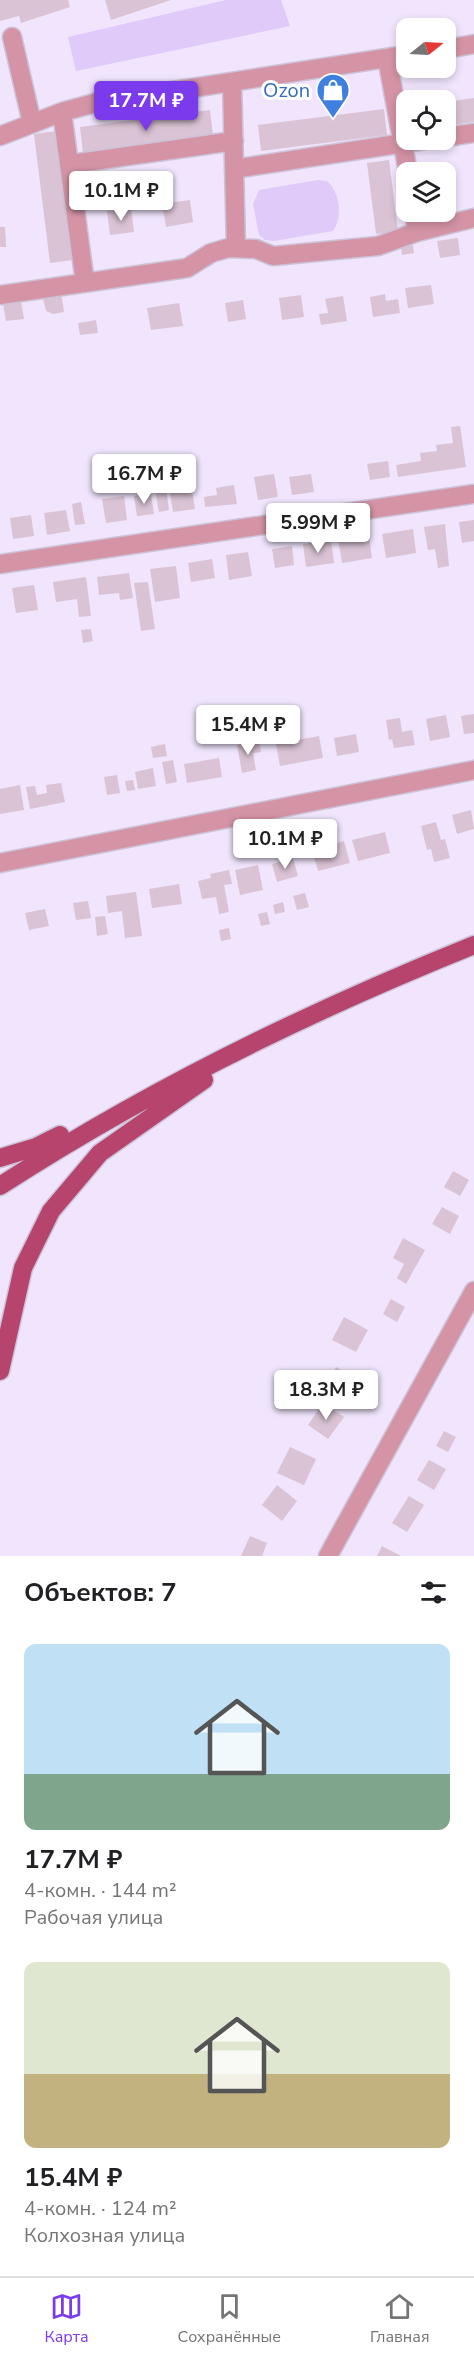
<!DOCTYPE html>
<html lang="ru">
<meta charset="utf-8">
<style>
:root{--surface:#fff;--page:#f6f6f6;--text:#202124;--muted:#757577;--line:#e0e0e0;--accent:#7c3aed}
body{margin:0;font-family:"Nunito Sans",sans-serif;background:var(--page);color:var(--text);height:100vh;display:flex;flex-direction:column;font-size:22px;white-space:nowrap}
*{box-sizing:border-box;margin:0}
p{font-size:20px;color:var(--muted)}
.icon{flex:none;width:33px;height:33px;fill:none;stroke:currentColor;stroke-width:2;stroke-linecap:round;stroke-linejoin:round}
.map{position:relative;height:1556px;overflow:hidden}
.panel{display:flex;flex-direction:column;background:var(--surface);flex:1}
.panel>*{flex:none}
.needle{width:39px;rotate:72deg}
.controls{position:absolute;left:396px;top:18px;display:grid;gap:12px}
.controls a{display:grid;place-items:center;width:60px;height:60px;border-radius:12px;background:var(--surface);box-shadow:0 3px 9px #0003;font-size:30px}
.price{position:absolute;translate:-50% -51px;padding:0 14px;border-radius:6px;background:#fff;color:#222;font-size:20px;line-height:39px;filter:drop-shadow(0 2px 3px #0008)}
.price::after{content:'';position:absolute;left:50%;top:36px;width:18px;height:14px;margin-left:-9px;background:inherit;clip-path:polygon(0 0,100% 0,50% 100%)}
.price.active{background:var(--accent);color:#fff}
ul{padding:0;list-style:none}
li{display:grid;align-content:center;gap:12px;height:318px;padding:0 24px}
li span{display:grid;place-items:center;height:186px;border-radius:12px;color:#555}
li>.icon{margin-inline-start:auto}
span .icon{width:108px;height:108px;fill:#fffc;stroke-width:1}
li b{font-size:26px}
h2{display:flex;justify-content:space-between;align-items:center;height:72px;padding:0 24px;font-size:26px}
.dock{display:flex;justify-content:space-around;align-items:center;height:84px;border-top:2px solid var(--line);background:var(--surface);font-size:16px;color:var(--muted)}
.dock a{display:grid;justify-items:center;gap:3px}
.dock .active{color:var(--accent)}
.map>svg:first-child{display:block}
</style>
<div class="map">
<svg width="474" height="1556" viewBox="0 0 474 1556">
<rect width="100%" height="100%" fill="#f0e5fd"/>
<path fill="#e0cafa" d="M226,0H281L290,26L76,71L68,37Z
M318,180L327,181C340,192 343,217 333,231L274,241L265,240L259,235L253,204L259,190Z"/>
<path fill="#dac3d4" d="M0,0H68L70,7L21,23L19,16L0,21Z
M105,0H171L111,20Z
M474,98V122L446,126V102Z
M384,109L387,135L261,151L258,125Z
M210,110L213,136L83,153L80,127Z
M57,131L73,260L50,263L34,134Z
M389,160L398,231L376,234L367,163Z
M190,200L193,222L166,227L162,204Z
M131,208L134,232L110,235L107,211Z
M0,227H5L6,247H0Z
M458,238L460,255L440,258L437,241Z
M413,245L414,253L402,255L401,247Z
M431,285L434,304L408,308L405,288Z
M61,292L64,312L53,314L46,311L42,295Z
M385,294L386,301L398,299L400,313L373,317L370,297Z
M301,295L304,317L282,320L279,298Z
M343,296L347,321L321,325L319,314L328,313L325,299Z
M243,300L246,319L228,322L225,303Z
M21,301L24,319L6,321L3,304Z
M179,303L183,326L151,330L147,308Z
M96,320L98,333L80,335L78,323Z
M460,426L466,467L398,477L396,465L421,461L420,453L437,451L436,445L453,443L451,427Z
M114,460L116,473L105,474L103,461Z
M388,461L390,477L370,480L367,464Z
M274,474L278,497L258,500L254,477Z
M311,474L314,492L292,495L289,477Z
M234,485L237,504L205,507L204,497L217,495L216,488Z
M166,488L169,510L159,512L155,490Z
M192,489L195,509L173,512L170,492Z
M151,493L154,514L137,516L134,496Z
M124,496L127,520L106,523L102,499Z
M81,502L85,524L75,525L72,504Z
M66,510L70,531L47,535L44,513Z
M31,515L34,536L13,539L10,518Z
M474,520V541L462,543L459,522Z
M445,524L449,566L438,568L435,549L428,550L424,527Z
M413,529L416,553L386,558L382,534Z
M369,535L372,558L342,563L338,539Z
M331,540L334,563L306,567L303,544Z
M292,546L294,565L275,568L272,549Z
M248,552L252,576L229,580L226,555Z
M212,559L215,578L191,582L188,563Z
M176,566L180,598L155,602L150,569Z
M129,573L133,598L120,600L119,593L99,595L97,577Z
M86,577L91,616L79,617L77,599L56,602L53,582Z
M148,582L155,629L141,631L134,583Z
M34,585L38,610L16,613L12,588Z
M91,629L93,641L83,643L81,630Z
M238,711L241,723L229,725L227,713Z
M474,714V733L464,734L461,716Z
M446,715L450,737L430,741L426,719Z
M400,718L402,732L412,730L415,745L394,748L392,739L389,740L386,720Z
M356,734L359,752L337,756L334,738Z
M319,736L323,758L280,766L276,744Z
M259,741L261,752L253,753L256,770L242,773L237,745Z
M165,744L167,756L153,758L151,747Z
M219,758L222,777L187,783L184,764Z
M173,760L177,782L166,784L162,762Z
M153,768L156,786L138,789L135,772Z
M117,775L120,793L107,795L104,777Z
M133,780L135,790L127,791L125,781Z
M61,783L65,802L30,809L26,787L35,786L37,795L47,793L46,785Z
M20,785L24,810L0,814V789Z
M471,810L474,829L457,834L452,815Z
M436,822L441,840L445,839L450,858L434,862L431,849L427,850L421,826Z
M385,832L390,853L358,861L352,840Z
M301,838L304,850L293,853L290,840Z
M344,841L350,863L318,871L312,850Z
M293,858L298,876L277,882L272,864Z
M258,865L263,890L240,895L235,870Z
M229,870L232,884L224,885L229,912L219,914L216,897L202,899L198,881L211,878L210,874Z
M179,884L182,904L152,908L149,889Z
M136,892L142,936L125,938L122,911L108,913L106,896Z
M305,893L309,907L297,910L293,896Z
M88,901L91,918L76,920L73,903Z
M283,902L285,912L275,914L273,905Z
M45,909L49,926L29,930L25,913Z
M267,912L270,924L261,926L258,914Z
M105,916L108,934L97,936L95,917Z
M229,928L231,939L221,941L219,930Z
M453,1171L469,1180L460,1196L444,1187Z
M442,1207L459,1216L450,1234L432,1224Z
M403,1238L425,1250L406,1284L397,1278L404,1264L393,1258Z
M391,1299L405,1307L397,1322L383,1314Z
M344,1317L368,1330L356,1352L332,1340Z
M336,1367L352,1376L342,1394L326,1385Z
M323,1403L344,1417L328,1439L308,1425Z
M444,1431L456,1437L448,1452L436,1446Z
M290,1447L316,1459L304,1485L277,1473Z
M429,1460L446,1469L434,1490L417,1480Z
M277,1485L297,1501L282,1521L262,1505Z
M409,1496L424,1505L407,1532L392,1523Z
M250,1536L267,1543L262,1556H241Z
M382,1546L401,1556H377Z"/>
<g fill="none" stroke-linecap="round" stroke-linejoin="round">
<g stroke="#cdc3d8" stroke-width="21">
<path id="minor" d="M12,37L32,123
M446,49L474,44
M387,58L408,172
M232,82L236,248
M62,112L85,283
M0,136L62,112L95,103L406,55
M446,137L474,133
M71,164L234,141
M234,169L424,140
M414,212L417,232
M0,295L187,268L211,253L228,248L256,249L273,256L378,246L417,232L474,218
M0,564L474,494
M0,863L474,770
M328,1556L474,1291"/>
</g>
<g stroke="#cdc3d8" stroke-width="21">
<path id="major" d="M0,1158L36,1147L60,1135
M0,1186C148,1090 310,1011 474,945
M0,1371L23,1268L51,1211L100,1153L204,1080"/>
</g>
<use href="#minor" stroke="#d594a6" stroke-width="18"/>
<use href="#major" stroke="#b6446d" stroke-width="18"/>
</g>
<defs>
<g id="shop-pin" transform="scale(1.725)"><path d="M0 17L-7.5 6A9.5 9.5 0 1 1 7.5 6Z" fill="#3f7fe0" stroke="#fff"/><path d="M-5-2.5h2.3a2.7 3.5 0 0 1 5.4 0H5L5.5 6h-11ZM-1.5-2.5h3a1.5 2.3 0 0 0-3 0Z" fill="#fff"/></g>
</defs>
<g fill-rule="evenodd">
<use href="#shop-pin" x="333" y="90"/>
</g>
<g text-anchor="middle" stroke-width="6" stroke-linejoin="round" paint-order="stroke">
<g font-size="20" fill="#366cbe" stroke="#fff" text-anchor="end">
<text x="310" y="97">Ozon</text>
</g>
</g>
</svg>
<div class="controls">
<a><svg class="needle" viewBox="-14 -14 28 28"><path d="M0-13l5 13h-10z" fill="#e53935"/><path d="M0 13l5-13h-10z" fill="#757577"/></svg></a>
<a><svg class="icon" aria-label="locate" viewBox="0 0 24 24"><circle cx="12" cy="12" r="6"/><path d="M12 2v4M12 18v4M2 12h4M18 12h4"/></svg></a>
<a><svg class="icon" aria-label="layers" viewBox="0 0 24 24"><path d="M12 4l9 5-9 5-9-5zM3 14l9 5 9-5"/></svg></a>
</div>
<b class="price active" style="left:146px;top:132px">17.7M ₽</b>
<b class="price" style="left:121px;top:222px">10.1M ₽</b>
<b class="price" style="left:144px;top:505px">16.7M ₽</b>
<b class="price" style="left:318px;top:554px">5.99M ₽</b>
<b class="price" style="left:248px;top:756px">15.4M ₽</b>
<b class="price" style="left:285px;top:870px">10.1M ₽</b>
<b class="price" style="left:326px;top:1421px">18.3M ₽</b>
</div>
<section class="panel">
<h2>Объектов: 7<svg class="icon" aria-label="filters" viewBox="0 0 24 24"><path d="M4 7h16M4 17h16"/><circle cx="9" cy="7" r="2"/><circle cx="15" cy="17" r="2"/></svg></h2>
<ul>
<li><span style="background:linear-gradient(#bfe0f5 70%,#7fa58c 0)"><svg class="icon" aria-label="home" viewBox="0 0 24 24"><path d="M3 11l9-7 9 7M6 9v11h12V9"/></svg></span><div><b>17.7M ₽</b><p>4-комн. · 144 m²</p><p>Рабочая улица</p></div></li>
<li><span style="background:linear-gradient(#dfe7d0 60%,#c2b280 0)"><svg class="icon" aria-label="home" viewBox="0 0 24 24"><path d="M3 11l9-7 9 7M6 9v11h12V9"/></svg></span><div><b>15.4M ₽</b><p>4-комн. · 124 m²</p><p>Колхозная улица</p></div></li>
</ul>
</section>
<nav class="dock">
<a class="active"><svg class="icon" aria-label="map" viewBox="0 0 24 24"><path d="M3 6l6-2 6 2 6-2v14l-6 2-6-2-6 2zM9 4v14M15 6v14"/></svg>Карта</a>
<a><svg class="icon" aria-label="saved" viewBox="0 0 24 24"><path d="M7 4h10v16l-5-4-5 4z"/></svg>Сохранённые</a>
<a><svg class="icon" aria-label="home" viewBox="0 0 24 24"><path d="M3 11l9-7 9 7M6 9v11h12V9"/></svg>Главная</a>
</nav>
